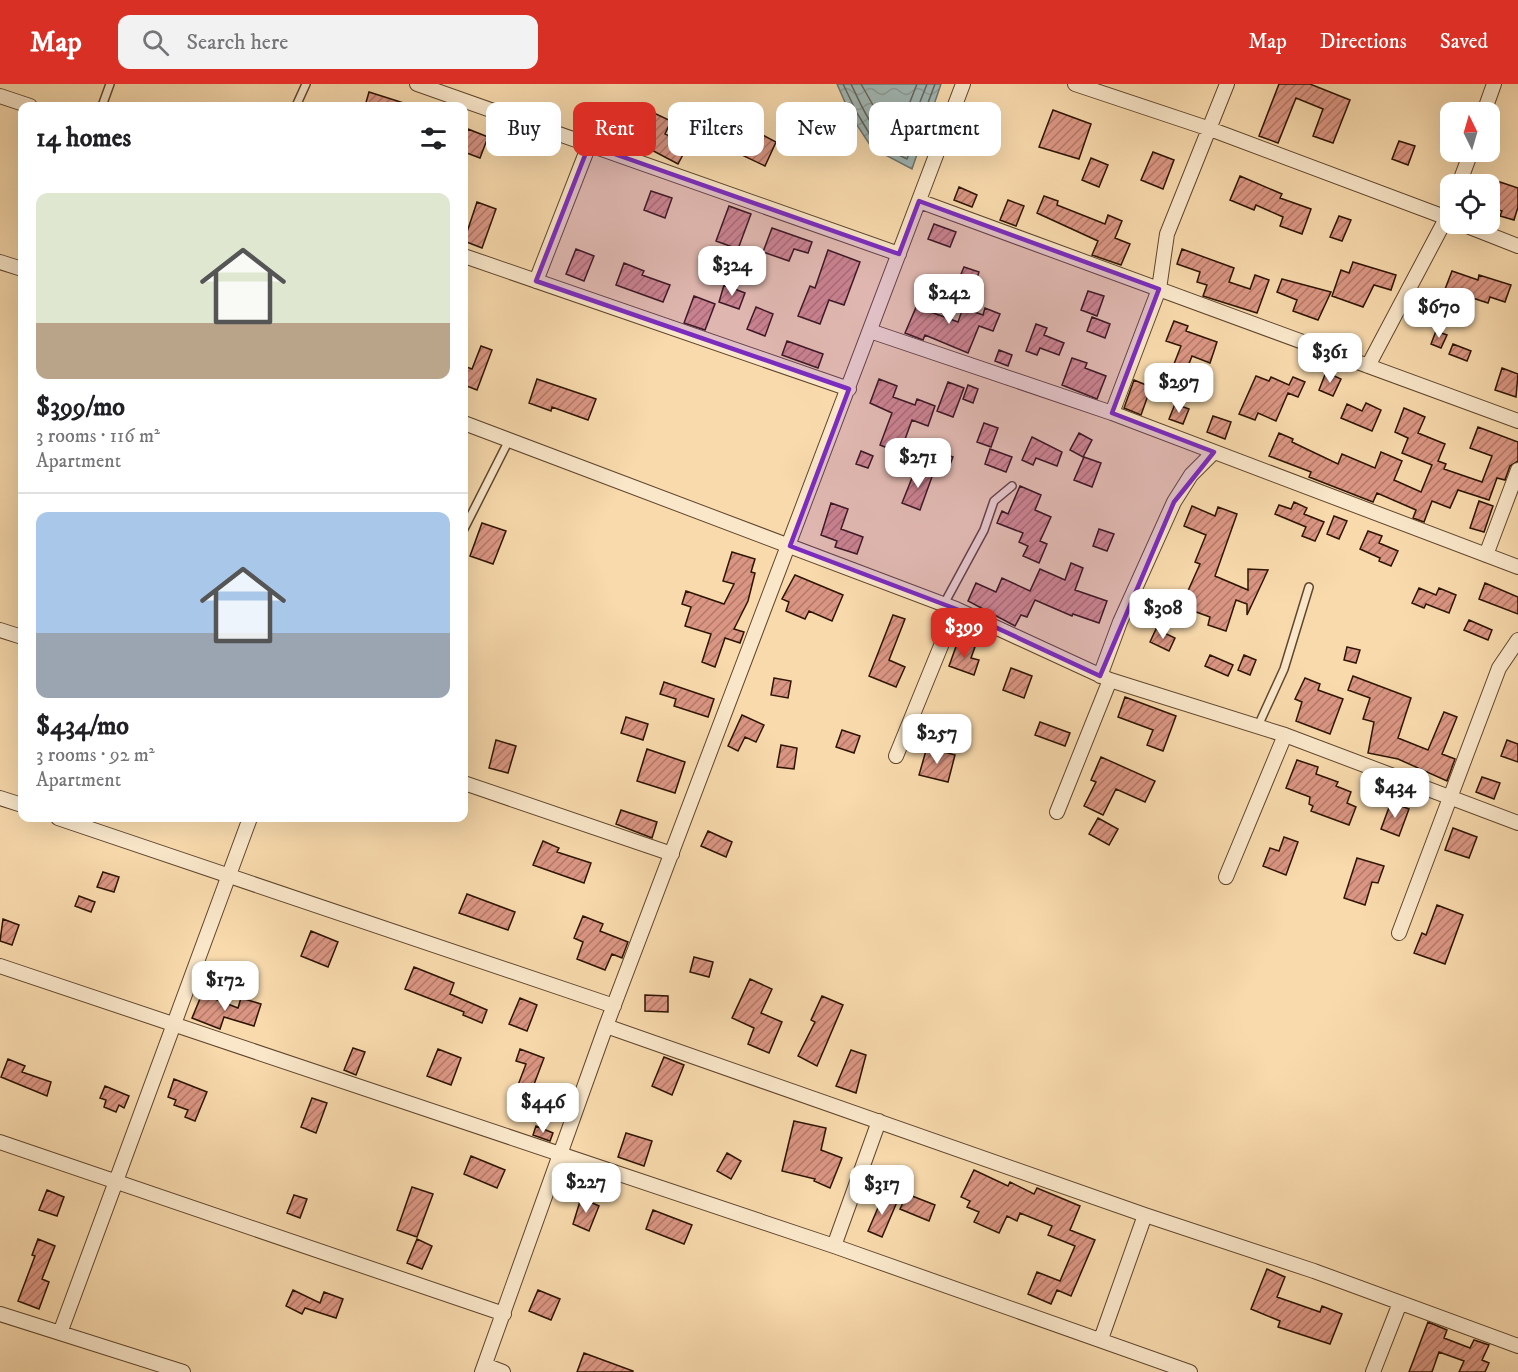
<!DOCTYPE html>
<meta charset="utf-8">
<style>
:root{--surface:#fff;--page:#f2f2f2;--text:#202124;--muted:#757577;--line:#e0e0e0;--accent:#d93025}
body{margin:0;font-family:"IM FELL DW Pica",serif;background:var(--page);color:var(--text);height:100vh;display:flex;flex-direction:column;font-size:22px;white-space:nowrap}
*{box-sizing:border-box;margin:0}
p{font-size:20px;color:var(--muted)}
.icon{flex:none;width:33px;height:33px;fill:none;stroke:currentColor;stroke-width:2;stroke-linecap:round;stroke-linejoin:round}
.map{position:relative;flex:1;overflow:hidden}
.details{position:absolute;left:18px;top:18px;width:450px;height:720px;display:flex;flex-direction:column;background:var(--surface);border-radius:12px;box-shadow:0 6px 24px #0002}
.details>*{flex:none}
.guide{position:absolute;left:486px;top:18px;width:570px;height:54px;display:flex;gap:12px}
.needle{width:39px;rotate:355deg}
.buttons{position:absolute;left:1440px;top:18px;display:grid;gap:12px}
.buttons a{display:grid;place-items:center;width:60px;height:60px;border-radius:12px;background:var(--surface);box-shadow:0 6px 24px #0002;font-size:30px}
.price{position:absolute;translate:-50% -51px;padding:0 14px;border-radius:12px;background:#fff;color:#222;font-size:20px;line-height:39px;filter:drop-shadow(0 2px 3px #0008)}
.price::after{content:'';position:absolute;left:50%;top:36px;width:18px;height:14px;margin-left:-9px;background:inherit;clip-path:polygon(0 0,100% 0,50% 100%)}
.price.active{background:var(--accent);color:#fff}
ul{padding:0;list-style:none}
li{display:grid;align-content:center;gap:12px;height:318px;padding:0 18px}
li+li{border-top:2px solid var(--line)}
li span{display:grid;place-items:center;height:186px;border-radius:12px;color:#555}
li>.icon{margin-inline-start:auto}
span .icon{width:108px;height:108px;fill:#fffc;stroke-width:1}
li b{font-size:26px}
h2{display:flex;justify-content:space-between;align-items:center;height:72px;padding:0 18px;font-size:26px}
.chip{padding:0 21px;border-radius:12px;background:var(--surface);box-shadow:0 6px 24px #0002;font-size:21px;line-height:54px}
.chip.active{background:var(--accent);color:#fff}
header{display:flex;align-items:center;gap:36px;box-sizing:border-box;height:84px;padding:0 30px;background:var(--accent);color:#fff}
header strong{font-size:28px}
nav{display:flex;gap:33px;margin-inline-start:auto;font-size:21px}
.search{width:420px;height:54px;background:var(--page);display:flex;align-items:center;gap:15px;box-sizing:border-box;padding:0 21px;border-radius:12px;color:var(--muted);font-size:22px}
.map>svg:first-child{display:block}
</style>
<header>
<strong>Map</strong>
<div class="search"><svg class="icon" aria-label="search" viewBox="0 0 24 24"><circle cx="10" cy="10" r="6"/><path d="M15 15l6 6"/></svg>Search here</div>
<nav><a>Map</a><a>Directions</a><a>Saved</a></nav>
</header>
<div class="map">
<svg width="1518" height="1288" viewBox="0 0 1518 1288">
<defs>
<pattern id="water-waves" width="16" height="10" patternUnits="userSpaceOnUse" patternTransform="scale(1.5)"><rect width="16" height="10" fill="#a2b8b5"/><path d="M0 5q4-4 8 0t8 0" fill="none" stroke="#8c9d9a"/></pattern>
<pattern id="building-hatch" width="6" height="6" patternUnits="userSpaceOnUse" patternTransform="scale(1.5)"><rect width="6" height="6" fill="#db9683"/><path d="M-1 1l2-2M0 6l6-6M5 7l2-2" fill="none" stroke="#b27969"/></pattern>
</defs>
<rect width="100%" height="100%" fill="#f8daad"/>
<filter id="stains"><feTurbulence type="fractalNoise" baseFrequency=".00333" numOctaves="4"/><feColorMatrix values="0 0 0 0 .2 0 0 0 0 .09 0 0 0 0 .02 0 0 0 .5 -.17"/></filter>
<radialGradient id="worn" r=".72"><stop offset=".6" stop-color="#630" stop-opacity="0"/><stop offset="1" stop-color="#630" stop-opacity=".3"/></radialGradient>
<path fill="url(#water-waves)" stroke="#73766d" stroke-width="1.5" d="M837,0H941L912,85L872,64L851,32Z"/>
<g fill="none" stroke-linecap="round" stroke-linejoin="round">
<path stroke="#68665c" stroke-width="1.5" d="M843,0L857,29L875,59L907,75L935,0
M851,0C865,29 872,51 902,64L927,0
M861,0L887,46L897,51L917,0"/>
</g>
<path fill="url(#building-hatch)" stroke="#2d1402" stroke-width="1.5" d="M1279,0H1310L1350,16L1333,59L1313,52L1323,25L1296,14L1278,59L1259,52Z
M369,8L407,20V22H365Z
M616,21L650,37L654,29L671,37L665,50L688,61L678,80L629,54L604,44Z
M1053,26L1091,40L1079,75L1039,63Z
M745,27L759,34L753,46L776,58L765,82L727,64Z
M468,45L488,53L480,74L464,68V58Z
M1399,57L1415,62L1408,81L1392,75Z
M1153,68L1174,76L1163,105L1141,96Z
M1091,74L1108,81L1099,103L1082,96Z
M1240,92L1282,110L1280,114L1311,125L1302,150L1280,142L1283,133L1256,121L1254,126L1230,116Z
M1500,98L1518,104V123L1514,136L1500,132L1502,127L1492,124Z
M959,103L977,111L972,123L954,116Z
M651,107L672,114L665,134L644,126Z
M1044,112L1058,117L1057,121L1105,140L1108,131L1122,137L1115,154L1130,160L1121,181L1092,171L1098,157L1037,129Z
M1008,116L1024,122L1016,142L1000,136Z
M477,118L496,125L482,164L464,157Z
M729,122L751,130L738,165L716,157Z
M1339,132L1351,136L1342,157L1330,153Z
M934,140L956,148L950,163L928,155Z
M772,144L812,158L808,169L794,165L789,177L763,168Z
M576,165L594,172L584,197L566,190Z
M1182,165L1234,184L1229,198L1250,205L1255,191L1269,196L1257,229L1203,212L1207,201L1197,198L1200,188L1177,180Z
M828,166L860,178L844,221L829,216L820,240L798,232L810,202L815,204Z
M1353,178L1396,191L1391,206L1374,201L1363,223L1332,212L1341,186L1349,189Z
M624,179L644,187L642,191L670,201L663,218L616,201Z
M964,183L979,188L975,200L959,195Z
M1452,187L1478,196L1479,191L1511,201L1505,218L1490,213L1488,219L1460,210L1457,218L1442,213Z
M1282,195L1331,208L1318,236L1293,227L1297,216L1277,208Z
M724,201L745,209L739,225L719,218Z
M923,207L934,211L928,227L958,238L963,224L983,231L985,224L1000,230L993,247L979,242L968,269L925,251L923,256L905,249Z
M1088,207L1104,212L1097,232L1081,226Z
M694,212L715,220L705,246L684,239Z
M756,223L773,230L765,252L747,245Z
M1092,233L1110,240L1105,254L1087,247Z
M1174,237L1188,242L1186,247L1217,258L1210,279L1192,272L1187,285L1174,280L1181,262L1166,257Z
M1036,240L1047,244L1044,251L1064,259L1059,271L1040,264L1037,271L1026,267Z
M1436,247L1447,251L1441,264L1431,260Z
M787,257L823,270L818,284L782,271Z
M1453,260L1471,267L1467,277L1449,270Z
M481,262L492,266L477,306L464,301V282L472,285Z
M999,266L1012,271L1008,282L995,277Z
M1072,274L1087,279L1085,284L1106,292L1097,315L1062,301Z
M1502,284L1518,290L1516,313L1495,306Z
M1326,288L1341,295L1333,312L1319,306Z
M1256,292L1269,297L1271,293L1289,301L1293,293L1305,298L1298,313L1288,309L1276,337L1258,329L1255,336L1239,330Z
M537,295L596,315L588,336L552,323L551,327L529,319Z
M879,295L897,302L893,313L915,321L917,315L935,322L928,342L912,336L900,369L880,361L892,329L870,319Z
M1134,296L1151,303L1141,331L1124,324Z
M948,298L964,304L953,333L937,327Z
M968,301L978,305L973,319L963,315Z
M1366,319L1381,326L1372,347L1341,334L1347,320L1362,327Z
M1175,320L1189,325L1183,340L1169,335Z
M1404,324L1425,333L1418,349L1445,360L1438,377L1446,380L1444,385L1482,398L1492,372L1470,364L1478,343L1518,358V377L1510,382L1505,396L1497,394L1489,416L1458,406L1450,424L1432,417L1424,438L1413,434L1416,426L1377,409L1373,418L1309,393L1311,388L1269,372L1279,349L1293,355L1292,358L1338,380L1342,370L1375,384L1381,368L1402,377L1394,396L1421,408L1432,381L1402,369L1408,354L1395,348Z
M1213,332L1231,338L1225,355L1207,348Z
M984,339L998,344L991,363L977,358Z
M1079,349L1092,356L1083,373L1070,366Z
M1032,353L1062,368L1057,382L1036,374L1033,381L1022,376Z
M990,365L1012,373L1006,388L985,380Z
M861,367L873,372L868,384L856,380Z
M939,368L953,373L947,388L933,383Z
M1084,373L1101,379L1092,403L1074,396Z
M916,384L933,390L920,426L902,419Z
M1020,402L1041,411L1035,426L1051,433L1040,457L1047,460L1039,479L1023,472L1028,462L1019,458L1023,449L997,439L1002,427L1008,430Z
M1479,417L1493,422L1484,448L1470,444Z
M1294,418L1307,424L1304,430L1324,438L1315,457L1302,452L1306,443L1275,430L1279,421L1291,425Z
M831,419L848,425L841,445L863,453L857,470L835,463L837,457L821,451Z
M1192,422L1215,432L1218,423L1237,430L1215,492L1248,506V485L1268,486L1247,531V520L1236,516L1226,547L1208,541L1210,533L1174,520L1179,506L1187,509L1200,480L1195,478L1206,451L1184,442Z
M1334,432L1347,437L1339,455L1327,450Z
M482,439L506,447L493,480L470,472Z
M1099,445L1114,450L1107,467L1093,462Z
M1368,447L1382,452L1379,459L1398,467L1391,482L1379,477L1380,474L1360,465Z
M732,468L755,475L751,488L755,489L748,517L734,545L744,548L740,559L725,554L715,583L702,578L711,550L685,542L691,523L682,520L686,507L724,520L734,500L723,497Z
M1071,479L1083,484L1075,506L1107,517L1099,539L1073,530L1072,532L1035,516L1027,533L1021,531L1015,542L968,517L976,499L996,508L1002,494L1030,507L1040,485L1065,496Z
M795,491L843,511L832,537L809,527L805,535L786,527L789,518L782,515Z
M1485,499L1518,513V530L1479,515Z
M1419,504L1436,511L1439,504L1456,511L1449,529L1426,520L1424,524L1412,519Z
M893,531L905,535L889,576L905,583L896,603L869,592Z
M1469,536L1492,546L1488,556L1464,546Z
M1156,545L1175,554L1169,567L1150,558Z
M958,557L975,563L971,574L979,576L974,591L949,582Z
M1347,563L1360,566L1356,579L1344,576Z
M1210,571L1233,581L1228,592L1205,582Z
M1244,571L1256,576L1250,591L1238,586Z
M1011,584L1032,592L1024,614L1003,606Z
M1353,592L1411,614L1398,654L1428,666L1444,628L1457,633L1442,670L1455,675L1447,697L1398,675L1368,669L1374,638L1363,635L1370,614L1348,606Z
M774,594L791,597L788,614L771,611Z
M1305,594L1320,600L1318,606L1343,615L1330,650L1296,637L1302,618L1295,615Z
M664,598L714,615L708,633L674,622L676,615L660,610Z
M1125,613L1176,632L1163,667L1147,661L1153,646L1118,633Z
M742,631L764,641L756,658L745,653L738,667L728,662Z
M626,633L648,640L643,656L621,649Z
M1040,638L1070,649L1065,662L1035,651Z
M842,646L860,652L854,669L836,663Z
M496,656L516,662L508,689L489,684Z
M1507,656L1518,660V678L1501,672Z
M781,661L797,664L794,685L777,683Z
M927,663L955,671L948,698L919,691Z
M647,665L685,678L675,709L637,697Z
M1101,673L1155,697L1145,718L1116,705L1103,731L1084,722L1096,698L1091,696Z
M1297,676L1318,683L1316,690L1338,698L1336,702L1351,708L1347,719L1356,723L1349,741L1311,727L1313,722L1309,720L1310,713L1286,704Z
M1482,693L1500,699L1494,715L1476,708Z
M1391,718L1409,725L1399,752L1381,745Z
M621,726L657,738L652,754L616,740Z
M1098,734L1118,745L1109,761L1089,750Z
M1453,744L1477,753L1469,774L1445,766Z
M708,747L732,758L726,773L701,762Z
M1284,753L1298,758L1286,791L1263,782L1270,764L1279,767Z
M543,757L559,764L557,768L591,779L584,799L533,781Z
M1357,774L1384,782L1378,799L1372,798L1365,821L1344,814Z
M103,788L119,793L114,808L97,803Z
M467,810L515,828L508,846L459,829Z
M79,812L95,818L91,828L75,822Z
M1437,821L1463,831L1445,880L1414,869L1422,849L1426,851Z
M583,832L603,840L600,847L628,858L622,874L612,870L605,886L577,875L583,858L574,854Z
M3,835L19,841L12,861L0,857Z
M311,847L338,858L328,883L301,872Z
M694,873L713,878L709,893L690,888Z
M414,883L454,899L450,910L487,926L482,939L463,931L464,928L405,905Z
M750,895L772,905L761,929L782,938L769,969L748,960L754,944L732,934Z
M202,910L238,924L241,914L261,920L254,942L224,933L220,945L192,934Z
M645,911L668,912V928L645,927Z
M822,912L843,921L817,982L798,972L815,938L811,936Z
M520,914L537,921L527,947L509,940Z
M353,964L365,968L356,991L344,986Z
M438,965L461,974L451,1001L427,992Z
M520,965L544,974L533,1003L536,1004L532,1015L546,1020L539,1037L514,1027L520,1011L515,1009L526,980L516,977Z
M851,966L866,971L856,1009L836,1002Z
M664,973L684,981L672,1011L652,1002Z
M8,975L25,982L22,988L51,998L47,1012L1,993Z
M174,995L207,1008L195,1037L185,1033L188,1026L174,1021L176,1016L168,1013Z
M105,1002L129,1012L124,1024L119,1021L116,1028L104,1023L106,1016L100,1014Z
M312,1014L327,1019L316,1049L301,1043Z
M794,1037L826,1044L821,1066L842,1074L830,1104L814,1097L815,1095L782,1087Z
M536,1042L553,1049L550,1057L533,1051Z
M626,1049L652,1057L644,1082L618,1073Z
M727,1069L741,1077L731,1095L717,1087Z
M471,1072L505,1086L497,1104L464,1090Z
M974,1086L1008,1102L1010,1098L1034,1110L1037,1104L1080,1122L1070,1146L1095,1156L1071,1212L1057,1206L1051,1220L1028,1210L1037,1188L1060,1197L1075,1162L1048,1151L1052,1142L1020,1129L1017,1137L1007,1132L999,1149L974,1138L979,1128L967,1123L970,1117L961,1113Z
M412,1103L433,1110L417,1153L397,1146Z
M47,1106L64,1113L57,1132L39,1126Z
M907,1110L935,1121L929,1137L900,1125Z
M294,1111L307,1115L300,1134L287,1129Z
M883,1112L897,1118L882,1153L868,1147Z
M581,1114L599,1122L589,1147L573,1140Z
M653,1126L692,1141L684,1160L646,1145Z
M38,1155L55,1162L42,1195L49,1198L39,1225L18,1217L35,1172L32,1171Z
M417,1155L432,1162L422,1185L407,1179Z
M1267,1185L1285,1193L1277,1213L1320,1228L1322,1222L1342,1230L1330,1260L1278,1243L1280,1237L1251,1225Z
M293,1206L320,1219L324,1208L343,1215L336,1234L305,1224L302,1230L286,1222Z
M538,1206L560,1215L551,1236L529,1227Z
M1428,1238L1447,1246L1444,1254L1470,1264L1474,1256L1489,1261L1482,1276L1489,1279L1485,1288H1459L1464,1277L1439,1268L1432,1288H1409Z
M584,1269L633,1287V1288H577Z"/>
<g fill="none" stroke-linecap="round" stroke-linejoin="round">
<g stroke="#60462d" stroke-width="10">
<path id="lane" d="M102,22L110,0
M296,22L306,0
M464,445L509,356
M944,520L984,446L994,417L1012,402
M1258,642L1284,585L1309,503"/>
</g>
<g stroke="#60462d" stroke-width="16">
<path id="street" d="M417,0L899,170
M1075,0L1210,45L1450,135
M0,12L30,22
M1484,28L1494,0
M1459,100L1471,68
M919,117L1518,337
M1462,140L1518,162
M464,172L849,305
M0,178L22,185
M536,197L589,61
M870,247L1112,329L1518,483
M1368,282L1450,127
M1112,329L1159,205L1167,150L1227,0
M464,339L956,525L1110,596L1285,651L1518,739
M1486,471L1518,386
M0,546L22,553
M1100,592L1120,538L1174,418L1191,391L1214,368
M896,672L956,525
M464,699L672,770
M0,714L22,721
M1057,728L1110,596
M58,734L614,922
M1226,793L1285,651
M1399,849L1499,584L1518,556
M0,882L834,1162L1190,1288
M606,942L1145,1131L1314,1187L1518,1262
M0,1058L504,1230
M834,1162L879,1037
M0,1230L183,1288
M60,1249L250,734
M1101,1255L1145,1131
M485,1281L503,1288
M482,1288L606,942L963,0
M1373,1288L1400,1219"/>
</g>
<use href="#lane" stroke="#fae7ca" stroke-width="7"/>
<use href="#street" stroke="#fae7ca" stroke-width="14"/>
</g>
<path fill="#7b2cbf" fill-opacity="0.2" stroke="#7b2cbf" stroke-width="4.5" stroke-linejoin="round" d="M589,61L899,170L919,117L1159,205L1112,329L1214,368L1174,418L1100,592L956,525L790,462L849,305L536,197Z"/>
<rect width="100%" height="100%" filter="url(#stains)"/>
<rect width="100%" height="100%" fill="url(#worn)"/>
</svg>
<div class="buttons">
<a><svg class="needle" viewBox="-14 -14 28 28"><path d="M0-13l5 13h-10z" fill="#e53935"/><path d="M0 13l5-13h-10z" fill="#757577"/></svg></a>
<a><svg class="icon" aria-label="locate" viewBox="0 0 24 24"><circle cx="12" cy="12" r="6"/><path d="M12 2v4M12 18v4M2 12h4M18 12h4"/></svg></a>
</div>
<b class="price" style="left:732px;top:213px">$324</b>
<b class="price" style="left:949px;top:241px">$242</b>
<b class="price" style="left:1439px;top:255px">$670</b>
<b class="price" style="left:1330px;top:300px">$361</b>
<b class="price" style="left:1179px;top:330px">$297</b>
<b class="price" style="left:918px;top:405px">$271</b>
<b class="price" style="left:1163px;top:556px">$308</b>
<b class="price active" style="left:964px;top:575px">$399</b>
<b class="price" style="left:937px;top:681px">$257</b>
<b class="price" style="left:1395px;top:735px">$434</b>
<b class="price" style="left:225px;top:928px">$172</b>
<b class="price" style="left:543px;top:1050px">$446</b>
<b class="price" style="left:586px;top:1130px">$227</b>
<b class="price" style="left:882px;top:1132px">$317</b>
<div class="guide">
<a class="chip">Buy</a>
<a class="chip active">Rent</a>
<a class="chip">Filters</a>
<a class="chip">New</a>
<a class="chip">Apartment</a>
</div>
<section class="details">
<h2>14 homes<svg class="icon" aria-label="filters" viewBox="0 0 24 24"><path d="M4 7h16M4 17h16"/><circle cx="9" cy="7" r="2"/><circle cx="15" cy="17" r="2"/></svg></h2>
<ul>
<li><span style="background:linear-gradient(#dfe7d0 70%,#b9a48a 0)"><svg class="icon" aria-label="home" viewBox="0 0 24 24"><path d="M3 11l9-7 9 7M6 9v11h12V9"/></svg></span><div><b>$399/mo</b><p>3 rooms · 116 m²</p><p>Apartment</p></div></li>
<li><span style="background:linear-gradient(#a9c7e8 65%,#9aa5b1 0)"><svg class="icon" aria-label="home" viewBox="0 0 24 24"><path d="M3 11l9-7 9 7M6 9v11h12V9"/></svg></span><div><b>$434/mo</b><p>3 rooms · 92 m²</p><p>Apartment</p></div></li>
</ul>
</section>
</div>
